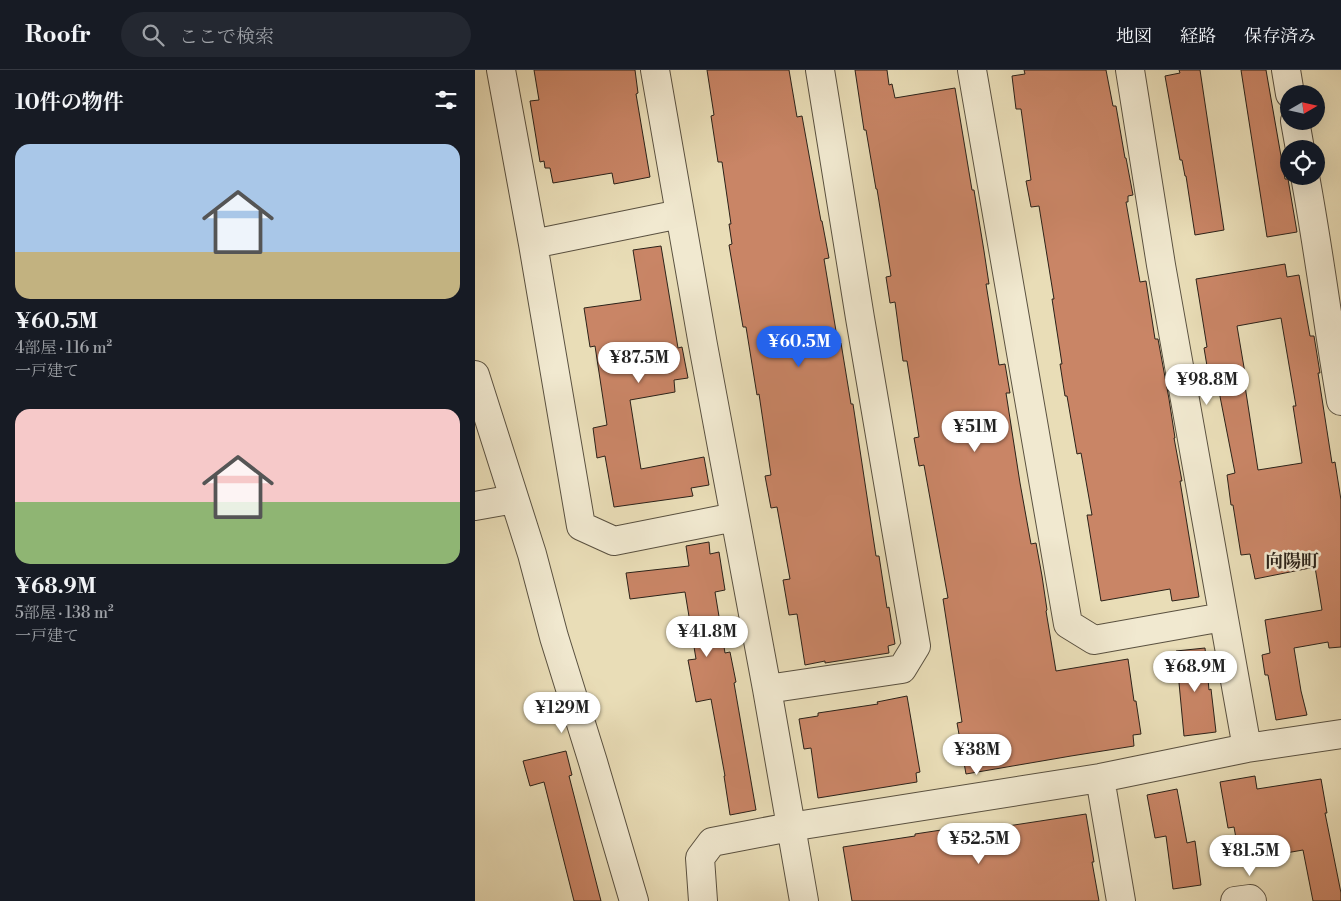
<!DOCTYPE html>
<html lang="ja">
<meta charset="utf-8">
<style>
:root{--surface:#171b24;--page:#242831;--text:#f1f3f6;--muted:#9ea1a6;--line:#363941;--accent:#2563eb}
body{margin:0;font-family:"Libre Bodoni","Noto Serif JP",serif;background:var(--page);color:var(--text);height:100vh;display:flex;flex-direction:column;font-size:19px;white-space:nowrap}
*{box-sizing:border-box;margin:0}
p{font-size:16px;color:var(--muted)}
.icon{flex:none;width:28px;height:28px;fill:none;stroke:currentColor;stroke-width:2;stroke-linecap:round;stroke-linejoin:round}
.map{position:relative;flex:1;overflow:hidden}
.side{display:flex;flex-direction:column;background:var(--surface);width:475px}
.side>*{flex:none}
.needle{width:32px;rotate:81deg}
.tools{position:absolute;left:805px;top:15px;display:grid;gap:10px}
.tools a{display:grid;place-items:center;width:45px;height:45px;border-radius:50%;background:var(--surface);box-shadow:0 5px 20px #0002;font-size:25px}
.price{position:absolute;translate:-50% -42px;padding:0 11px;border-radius:18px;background:#fff;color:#222;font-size:16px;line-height:32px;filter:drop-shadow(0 1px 2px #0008)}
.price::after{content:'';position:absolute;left:50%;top:30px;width:15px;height:11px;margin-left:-8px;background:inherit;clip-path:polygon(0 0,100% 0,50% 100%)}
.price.active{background:var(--accent);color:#fff}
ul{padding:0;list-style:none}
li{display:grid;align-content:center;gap:10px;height:265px;padding:0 15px}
li span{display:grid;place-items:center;height:155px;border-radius:15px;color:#555}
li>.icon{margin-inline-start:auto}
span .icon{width:90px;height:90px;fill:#fffc;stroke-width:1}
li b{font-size:21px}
h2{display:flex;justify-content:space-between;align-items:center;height:60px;padding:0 15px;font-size:21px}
header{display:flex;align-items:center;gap:30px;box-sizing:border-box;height:70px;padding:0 25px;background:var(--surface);border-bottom:1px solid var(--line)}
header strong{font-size:24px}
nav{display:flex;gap:28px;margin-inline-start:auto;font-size:18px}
.search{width:350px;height:45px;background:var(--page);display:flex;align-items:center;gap:12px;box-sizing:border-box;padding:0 18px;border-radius:28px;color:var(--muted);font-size:19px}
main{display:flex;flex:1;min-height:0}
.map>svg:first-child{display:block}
</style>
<header>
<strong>Roofr</strong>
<div class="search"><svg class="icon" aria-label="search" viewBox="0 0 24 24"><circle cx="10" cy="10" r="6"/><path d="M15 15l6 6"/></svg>ここで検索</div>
<nav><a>地図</a><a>経路</a><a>保存済み</a></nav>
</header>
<main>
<section class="side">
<h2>10件の物件<svg class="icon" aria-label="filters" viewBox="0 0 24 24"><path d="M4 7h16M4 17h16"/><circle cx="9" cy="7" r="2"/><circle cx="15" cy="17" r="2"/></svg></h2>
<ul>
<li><span style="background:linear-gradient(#a9c7e8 70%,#c2b280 0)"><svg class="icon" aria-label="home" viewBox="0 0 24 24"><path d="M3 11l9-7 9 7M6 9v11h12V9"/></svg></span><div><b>¥60.5M</b><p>4部屋 · 116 m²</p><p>一戸建て</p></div></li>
<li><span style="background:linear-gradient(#f6c9c9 60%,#8fb573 0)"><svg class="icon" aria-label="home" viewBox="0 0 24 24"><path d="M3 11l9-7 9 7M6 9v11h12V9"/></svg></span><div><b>¥68.9M</b><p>5部屋 · 138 m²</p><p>一戸建て</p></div></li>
</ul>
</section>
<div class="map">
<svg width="866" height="831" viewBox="0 0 866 831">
<rect width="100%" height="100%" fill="#e9ddb7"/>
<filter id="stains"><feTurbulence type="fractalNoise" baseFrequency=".004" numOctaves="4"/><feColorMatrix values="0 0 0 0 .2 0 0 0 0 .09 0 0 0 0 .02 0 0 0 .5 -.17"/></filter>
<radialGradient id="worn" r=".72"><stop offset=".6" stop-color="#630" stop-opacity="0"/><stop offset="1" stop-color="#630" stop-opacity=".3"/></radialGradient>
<path fill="#c98566" stroke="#2b2219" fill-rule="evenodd" d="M59,0H160L163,23L161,24L175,107L139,114L137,103L78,113L75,98H70L69,91L65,92L55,31L64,30Z
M232,0H314L322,47L327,46L346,151H347L354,188L349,189L363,273H366L376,334H378L401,486H404L412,538L414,537L420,574L413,576L414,583L350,593V591L330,595L322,544L314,545L308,510L315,509L302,437L296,438L290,406L296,405L284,324L282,325L271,257H268L254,175L257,174L254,154H256L247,92H243L236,46L239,45Z
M380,0H412L414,15L417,14L420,28L480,18L497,120H499L509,181L514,214H511L524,295L530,294L535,323H531L545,413L556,474L561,473L567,506L572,540L571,541L581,601L653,589L659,631H661L666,664L658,665L659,676L596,686L491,704L482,653L487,652L468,529L473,528L449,395L444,396L439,368L444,367L432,291H428L420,232L415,233L411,207L416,206L402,119H401L391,60H389Z
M549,0H631L638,36H641L650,88H651L658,125L653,126V132H651L665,212L671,211L680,269H683L694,329L700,368H699L707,411H705L724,527L697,531L695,519L626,531L612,445H617L606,383L602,384L592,326H590L585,294H587L577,229H579L564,136L556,137L551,111L556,110L546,39H541L537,6L550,4Z
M704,0H725L749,160L720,165L711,106H710L707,90H705L690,6L705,3Z
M766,0H791L810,109H813L822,162L792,167Z
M186,176L203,278L207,277L213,308L199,310L200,322L155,330L166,399L229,387L234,415L216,418L218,426L139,437L130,386L122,388L118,358L132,355L120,276L115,277L109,238L166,230L158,180Z
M810,194L812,207L824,205L835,266H839L845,303H843L857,393L860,392L866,430V577L854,578L853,572L819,578L826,621L832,645L801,650L793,605H790L787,585L795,583L790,550L847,540L840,497L780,509L775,484L766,485L758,435H756L752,405L760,403L740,301L733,302L729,278L732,277L721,209ZM806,248L821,336H818L827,393L783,400L770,316L772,315L762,256Z
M234,472L235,484L244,482L250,520L240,522L250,583L255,582L261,612L259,613L281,740L255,745L249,706H250L236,629L221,632L213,590L221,589L210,522L155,529L151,503L214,496L211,476Z
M730,578L734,620L736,619L741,662L709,666L701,581Z
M432,626L445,702L441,703L442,712L343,728L336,678L329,679L324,649L343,646V643L403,634L402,632Z
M91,681L97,705L94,706L126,831H99L69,712L55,716L48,691Z
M780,706L782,719L846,709L852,743H850L866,823V831H838L828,780L765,791L759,757L753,758L745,712Z
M702,719L712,773L720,771L726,815L698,819L691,766L680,768L672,725Z
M611,744L619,792H617L624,831H377L368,777L440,766V764L473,759L474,765Z"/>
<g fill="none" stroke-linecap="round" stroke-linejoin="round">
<g stroke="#5a5140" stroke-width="30">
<path id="minor" d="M26,0L58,174L106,456L139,471L260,447
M180,0L228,275L292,619L329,831
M497,0L593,554L619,570L748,547
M655,0L686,195L772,678
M811,0L815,24
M820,51L825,79
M830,106C844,181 853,256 866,331
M58,174L205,144
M0,305L57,484L79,567L118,692L159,831
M0,436L39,429
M292,619L427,599L441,576L385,248L345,0
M625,708L646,831
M228,831L225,788L237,772L315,757L625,708L772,678L866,664
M760,831L775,829L777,831"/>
</g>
<use href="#minor" stroke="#f1e9d0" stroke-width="28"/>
</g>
<g text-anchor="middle" stroke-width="5" stroke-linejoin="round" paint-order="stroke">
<g font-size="18" font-weight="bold" fill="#2b2219" stroke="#f1e9d0">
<text x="817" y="497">向陽町</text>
</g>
</g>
<rect width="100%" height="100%" filter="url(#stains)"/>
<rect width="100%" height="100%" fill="url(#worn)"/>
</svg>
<div class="tools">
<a><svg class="needle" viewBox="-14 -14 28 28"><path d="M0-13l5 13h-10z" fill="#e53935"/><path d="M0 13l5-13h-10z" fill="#9ea1a6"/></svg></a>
<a><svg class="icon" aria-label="locate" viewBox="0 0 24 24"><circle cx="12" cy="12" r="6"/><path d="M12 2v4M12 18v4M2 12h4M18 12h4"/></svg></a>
</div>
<b class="price active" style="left:324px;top:298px">¥60.5M</b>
<b class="price" style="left:164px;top:314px">¥87.5M</b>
<b class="price" style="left:732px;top:336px">¥98.8M</b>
<b class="price" style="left:500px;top:383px">¥51M</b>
<b class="price" style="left:232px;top:588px">¥41.8M</b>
<b class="price" style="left:720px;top:623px">¥68.9M</b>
<b class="price" style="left:87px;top:664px">¥129M</b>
<b class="price" style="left:502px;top:706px">¥38M</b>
<b class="price" style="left:504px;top:795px">¥52.5M</b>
<b class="price" style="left:775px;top:807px">¥81.5M</b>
</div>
</main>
